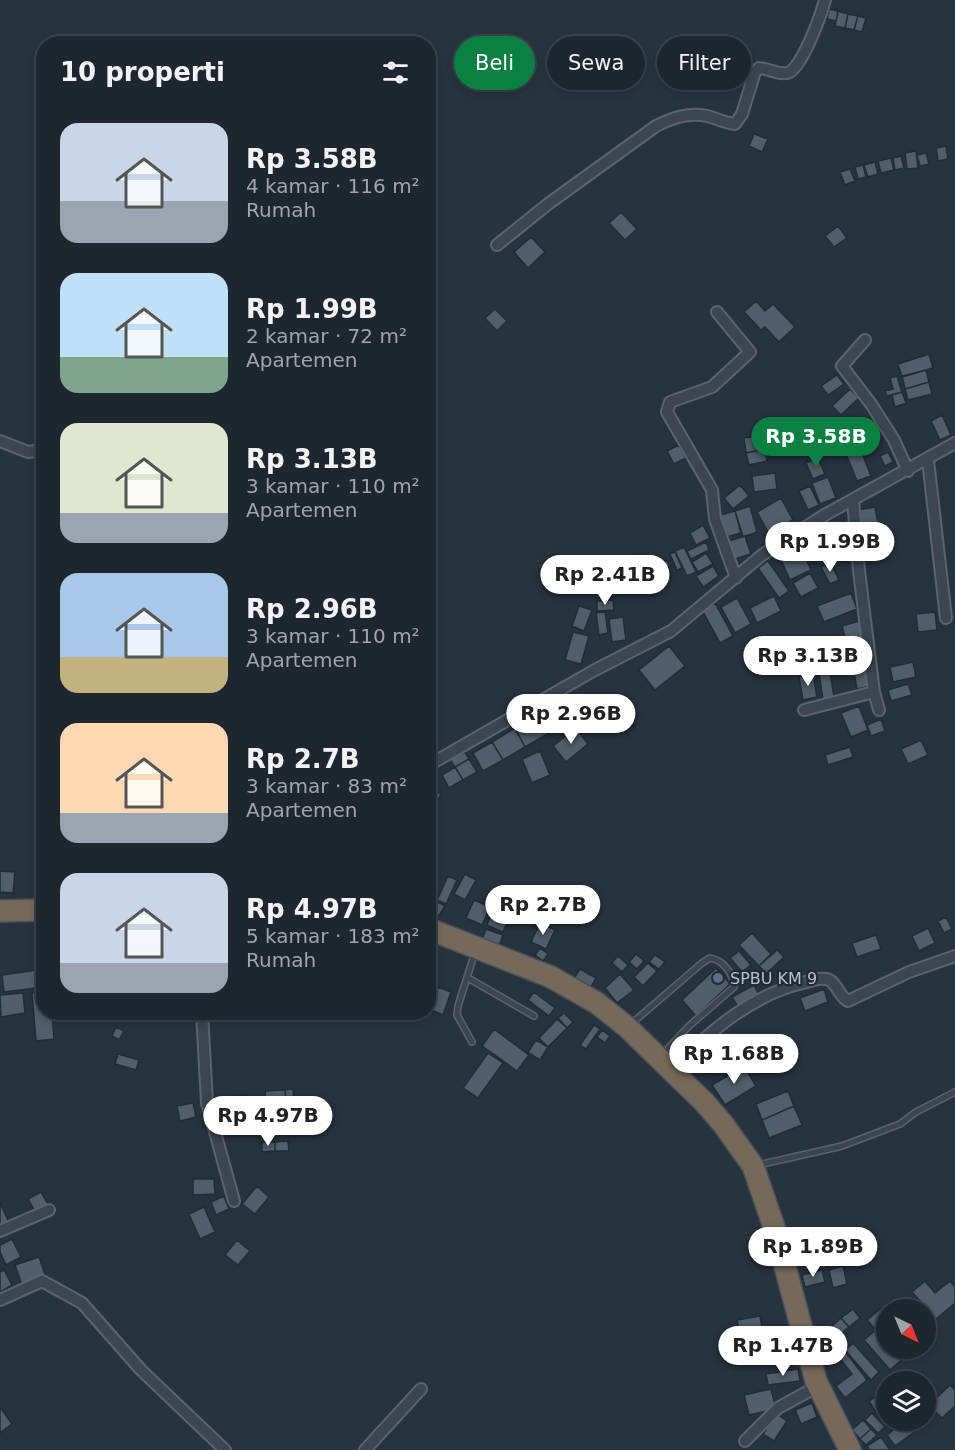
<!DOCTYPE html>
<html lang="id">
<meta charset="utf-8">
<style>
:root{--surface:#1e2630;--page:#2b323c;--text:#f1f3f6;--muted:#a1a5ab;--line:#3c434c;--accent:#0b8043}
body{margin:0;font-family:"DejaVu Sans",sans-serif;background:var(--page);color:var(--text);height:100vh;display:flex;flex-direction:column;font-size:22px;white-space:nowrap}
*{box-sizing:border-box;margin:0}
p{font-size:20px;color:var(--muted)}
.icon{flex:none;width:33px;height:33px;fill:none;stroke:currentColor;stroke-width:2;stroke-linecap:round;stroke-linejoin:round}
.map{position:relative;flex:1;overflow:hidden}
.sheet{position:absolute;left:36px;top:36px;width:400px;height:984px;display:flex;flex-direction:column;background:var(--surface);border-radius:24px;box-shadow:0 3px 9px #0003,0 0 0 2px var(--line)}
.sheet>*{flex:none}
.banner{position:absolute;left:454px;top:36px;width:410px;height:54px;display:flex;gap:12px}
.needle{width:39px;rotate:137deg}
.tools{position:absolute;left:876px;top:1299px;display:grid;gap:12px}
.tools a{display:grid;place-items:center;width:60px;height:60px;border-radius:50%;background:var(--surface);box-shadow:0 3px 9px #0003,0 0 0 2px var(--line);font-size:30px}
.price{position:absolute;translate:-50% -51px;padding:0 14px;border-radius:21px;background:#fff;color:#222;font-size:20px;line-height:39px;filter:drop-shadow(0 2px 3px #0008)}
.price::after{content:'';position:absolute;left:50%;top:36px;width:18px;height:14px;margin-left:-9px;background:inherit;clip-path:polygon(0 0,100% 0,50% 100%)}
.price.current{background:var(--accent);color:#fff}
ul{padding:0;list-style:none}
li{display:flex;align-items:center;gap:18px;height:150px;padding:0 24px}
li span{display:grid;place-items:center;flex:none;width:168px;height:120px;border-radius:18px;color:#555}
li>.icon{margin-inline-start:auto}
span .icon{width:72px;height:72px;fill:#fffc;stroke-width:1}
li b{font-size:26px}
h2{display:flex;justify-content:space-between;align-items:center;height:72px;padding:0 24px;font-size:26px}
.pill{padding:0 21px;border-radius:27px;background:var(--surface);box-shadow:0 3px 9px #0003,0 0 0 2px var(--line);font-size:21px;line-height:54px}
.pill.current{background:var(--accent);color:#fff}
.map>svg:first-child{display:block}
</style>
<div class="map">
<svg width="955" height="1450" viewBox="0 0 955 1450">
<rect width="100%" height="100%" fill="#283340"/>
<path fill="#515e6b" stroke="#232c38" stroke-width="1.5" d="M829,9L838,11L836,21L827,19Z
M838,11L848,14L845,28L835,26Z
M848,14L858,16L854,30L845,28Z
M858,16L866,18L862,32L854,30Z
M754,134L768,139L762,152L749,146Z
M946,146L948,159L938,161L936,148Z
M916,151L918,168L907,169L905,153Z
M926,153L929,164L920,166L917,155Z
M901,156L904,168L895,170L893,158Z
M891,158L894,170L881,173L878,161Z
M875,162L878,174L868,177L864,165Z
M863,165L866,177L858,179L855,167Z
M850,169L855,181L845,185L840,172Z
M621,212L637,229L625,240L609,223Z
M838,226L847,238L834,247L825,236Z
M531,237L545,252L528,268L514,252Z
M756,301L765,311L773,304L795,327L779,342L765,327L761,330L744,312Z
M495,309L507,321L497,331L485,318Z
M929,354L933,368L902,377L898,364Z
M926,370L929,382L905,389L902,376Z
M837,375L844,384L828,395L821,386Z
M897,376L902,392L887,396L885,391L893,389L890,378Z
M929,382L932,394L908,400L905,389Z
M850,389L859,398L841,415L832,406Z
M902,392L906,403L895,407L892,395Z
M942,415L951,435L940,440L931,421Z
M829,430L835,441L815,451L809,440Z
M762,435L765,449L746,453L744,438Z
M679,445L686,458L674,464L667,451Z
M860,448L871,476L857,481L846,454Z
M765,449L767,461L749,465L746,453Z
M888,452L893,462L885,466L880,456Z
M818,458L825,474L813,479L806,463Z
M775,473L777,489L754,492L752,476Z
M828,477L836,498L820,504L812,483Z
M740,485L749,496L733,509L724,498Z
M810,486L819,505L808,510L799,491Z
M781,498L793,520L769,534L757,512Z
M750,506L757,532L743,537L735,511Z
M875,507L880,534L863,537L858,510Z
M735,511L741,533L723,538L717,516Z
M703,525L710,538L696,545L690,533Z
M745,536L751,554L731,560L726,542Z
M798,541L811,570L790,580L777,551Z
M706,542L709,550L691,559L687,551Z
M684,547L696,572L687,576L675,551Z
M675,552L682,568L677,570L670,554Z
M706,553L713,564L698,572L692,562Z
M634,555L656,556L654,587L632,586Z
M668,561L671,582L660,584L657,563Z
M768,561L789,591L779,598L758,568Z
M831,563L839,580L830,584L821,567Z
M713,566L719,576L703,587L696,576Z
M810,573L818,588L801,597L793,583Z
M851,593L857,609L824,622L817,606Z
M774,596L781,611L757,623L750,608Z
M737,598L751,624L735,633L721,607Z
M613,600L614,610L597,611V601Z
M715,603L733,636L720,643L702,610Z
M579,606L592,610L584,631L572,626Z
M605,612L608,633L599,635L596,613Z
M935,612L937,630L918,632L916,614Z
M623,617L626,640L612,642L609,619Z
M859,621L865,640L847,645L842,626Z
M573,632L589,636L581,664L565,660Z
M669,646L685,666L655,690L639,670Z
M865,658L871,686L857,689L852,661Z
M913,662L916,677L893,682L890,667Z
M830,672L834,697L823,699L819,674Z
M813,674L817,697L803,700L799,677Z
M908,684L912,695L891,701L888,690Z
M567,695L581,720L561,732L546,707Z
M859,706L868,730L851,737L841,713Z
M607,712L615,726L604,731L597,718Z
M542,713L553,731L525,747L515,728Z
M881,719L885,731L871,736L867,725Z
M515,728L525,747L503,760L492,742Z
M576,728L588,744L566,762L553,746Z
M921,740L928,755L908,764L901,749Z
M492,742L503,760L483,771L473,753Z
M850,747L853,757L828,765L825,755Z
M463,749L469,759L455,767L449,758Z
M540,751L550,775L532,783L522,759Z
M469,759L477,772L463,780L455,767Z
M455,767L463,780L449,788L442,775Z
M429,788L441,794L430,816H429Z
M0,871L15,872L13,893L0,892Z
M465,874L476,880L465,900L454,894Z
M448,876L457,880L446,904L437,900Z
M498,898L514,905L503,932L487,925Z
M474,900L490,907L482,925L466,918Z
M436,901L445,906L438,917L429,912Z
M946,917L952,929L944,933L938,921Z
M540,923L555,930L546,949L531,942Z
M928,928L935,943L919,951L912,936Z
M486,929L503,935L498,949L481,943Z
M752,933L771,954L759,966L739,945Z
M876,935L881,949L857,957L852,943Z
M540,948L548,954L543,961L535,955Z
M777,950L784,957L766,974L759,966Z
M739,951L751,965L742,972L730,958Z
M636,954L644,961L637,969L629,962Z
M655,955L665,962L659,969L649,962Z
M618,956L628,965L622,972L612,963Z
M648,963L657,971L643,986L634,977Z
M716,968L730,984L696,1016L682,1000Z
M44,969V987L4,992L2,975Z
M580,969L596,978L591,987L574,978Z
M620,974L634,990L617,1003L605,988Z
M754,985L759,995L738,1007L732,997Z
M438,987L451,992L443,1015L429,1009Z
M824,989L828,1002L805,1011L800,998Z
M44,992V1012H52L54,1039L36,1041L32,993Z
M534,992L555,1008L549,1016L528,1000Z
M23,993L25,1013L1,1017L0,995Z
M109,1012H127L124,1022L107,1017Z
M564,1013L573,1022L567,1028L558,1018Z
M557,1019L567,1028L548,1047L539,1038Z
M594,1025L600,1029L586,1049L580,1045Z
M116,1027L124,1031L119,1040L112,1036Z
M494,1029L529,1055L517,1071L482,1046Z
M602,1030L610,1036L605,1043L597,1037Z
M536,1040L548,1047L540,1060L528,1052Z
M488,1053L503,1063L478,1098L463,1088Z
M118,1054L139,1060L136,1070L115,1064Z
M744,1066L756,1086L725,1105L712,1085Z
M293,1089L294,1101L286,1102L285,1090Z
M285,1090L286,1102L266,1104L265,1091Z
M788,1091L794,1106L762,1120L756,1104Z
M248,1095L250,1111L234,1113L232,1097Z
M232,1097L234,1113L222,1115L220,1099Z
M193,1103L196,1117L180,1121L177,1106Z
M794,1106L802,1125L769,1138L762,1120Z
M244,1114L246,1129L226,1132L223,1118Z
M288,1141L289,1151H275V1142Z
M262,1142H275V1151L262,1152Z
M193,1179H214L215,1194L193,1195Z
M257,1186L269,1197L255,1214L242,1204Z
M41,1192L49,1206L36,1213L28,1199Z
M224,1196L229,1209L216,1215L211,1202Z
M0,1203L9,1222L0,1227Z
M204,1207L215,1232L200,1239L189,1214Z
M829,1238L831,1246L810,1252L808,1244Z
M12,1239L21,1257L6,1265L0,1252V1245Z
M237,1240L250,1251L238,1265L225,1255Z
M809,1246L811,1254L795,1258L793,1250Z
M842,1248L845,1260L818,1267L815,1255Z
M39,1257L46,1277L22,1285L15,1265Z
M843,1266L847,1284L833,1288L829,1270Z
M4,1270L12,1285L0,1292V1272Z
M822,1270L825,1282L805,1287L802,1275Z
M925,1281L935,1293L950,1281L955,1287V1303L936,1319L912,1292Z
M895,1297L901,1304L895,1310H886V1312L883,1307Z
M912,1299L921,1310H900Z
M883,1307L886,1312V1317L874,1328L867,1320Z
M853,1309L860,1318L849,1327L841,1318Z
M926,1315L938,1329L926,1340Z
M760,1316L766,1351L744,1355L737,1320Z
M841,1318L849,1327L830,1343L823,1334Z
M886,1321V1348H915L890,1370L864,1340Z
M853,1343L879,1372L871,1380L845,1350Z
M844,1350L867,1380L845,1398L836,1386L852,1374L837,1355Z
M798,1369L800,1381L768,1385L766,1374Z
M950,1385L955,1390V1406L942,1418L929,1405Z
M771,1389L776,1409L749,1415L744,1395Z
M886,1390V1414L880,1419L869,1401Z
M812,1403L817,1417L801,1424L795,1410Z
M0,1407L12,1424L0,1433Z
M872,1413L885,1427L878,1433L865,1420Z
M777,1414L787,1421L774,1441L763,1434Z
M863,1420L871,1429L860,1439L852,1430Z
M906,1420L916,1431L895,1446L887,1435Z
M871,1429L877,1435L866,1445L860,1439Z
M881,1437L890,1450H870L867,1446Z"/>
<g fill="none" stroke-linecap="round" stroke-linejoin="round">
<g stroke="#5a636e" stroke-width="8">
<path id="lane" d="M468,978L534,1016
M631,1024L702,963L710,958C723,960 734,974 734,987L689,1026L661,1056
M472,1042L457,1015L458,1006L475,952
M758,1165L842,1146L900,1124L916,1112L955,1092"/>
</g>
<g stroke="#5a636e" stroke-width="14">
<path id="street" d="M497,245L548,204L656,126C672,118 688,112 707,116C716,118 725,123 735,124L742,114L755,72L759,68C768,68 777,75 787,73C801,71 821,15 825,0
M717,312L750,352L712,387L670,402L667,412L712,490L715,519L736,578
M865,340L842,366L871,404L894,440L908,471
M0,441L28,452L44,450
M928,460L946,618
M874,692L879,710
M804,710L874,692L859,571L853,500
M429,765L593,671L671,631L762,555L823,516L955,443
M202,1012L207,1103L234,1201
M671,1070C708,1033 751,995 803,983C809,981 819,978 826,979C836,980 839,997 848,1001L909,972L955,956
M0,1231L49,1210
M0,1300L42,1281L82,1303L141,1370L225,1450
M745,1441L778,1408L818,1386
M365,1450L421,1389"/>
</g>
<g stroke="#47505b" stroke-width="24">
<path id="highway" d="M0,911L44,910
M429,929L551,977L597,1003L627,1027L705,1103L723,1124L753,1166L775,1230L816,1381L850,1450"/>
</g>
<use href="#lane" stroke="#3c4550" stroke-width="5"/>
<use href="#street" stroke="#3c4550" stroke-width="10"/>
<use href="#highway" stroke="#766959" stroke-width="21"/>
</g>
<circle fill="#5c6f8a" stroke="#212a36" stroke-width="2" cx="718" cy="978" r="6"/>
<g text-anchor="middle" stroke-width="4.5" stroke-linejoin="round" paint-order="stroke">
<g font-size="16" fill="#b9c0cb" stroke="#212a36" text-anchor="start">
<text x="730" y="984">SPBU KM 9</text>
</g>
</g>
</svg>
<div class="tools">
<a><svg class="needle" viewBox="-14 -14 28 28"><path d="M0-13l5 13h-10z" fill="#e53935"/><path d="M0 13l5-13h-10z" fill="#a1a5ab"/></svg></a>
<a><svg class="icon" aria-label="layers" viewBox="0 0 24 24"><path d="M12 4l9 5-9 5-9-5zM3 14l9 5 9-5"/></svg></a>
</div>
<b class="price current" style="left:816px;top:468px">Rp 3.58B</b>
<b class="price" style="left:830px;top:573px">Rp 1.99B</b>
<b class="price" style="left:605px;top:606px">Rp 2.41B</b>
<b class="price" style="left:808px;top:687px">Rp 3.13B</b>
<b class="price" style="left:571px;top:745px">Rp 2.96B</b>
<b class="price" style="left:543px;top:936px">Rp 2.7B</b>
<b class="price" style="left:734px;top:1085px">Rp 1.68B</b>
<b class="price" style="left:268px;top:1147px">Rp 4.97B</b>
<b class="price" style="left:813px;top:1278px">Rp 1.89B</b>
<b class="price" style="left:783px;top:1377px">Rp 1.47B</b>
<div class="banner">
<a class="pill current">Beli</a>
<a class="pill">Sewa</a>
<a class="pill">Filter</a>
</div>
<section class="sheet">
<h2>10 properti<svg class="icon" aria-label="filters" viewBox="0 0 24 24"><path d="M4 7h16M4 17h16"/><circle cx="9" cy="7" r="2"/><circle cx="15" cy="17" r="2"/></svg></h2>
<ul>
<li><span style="background:linear-gradient(#c9d6e8 65%,#9aa5b1 0)"><svg class="icon" aria-label="home" viewBox="0 0 24 24"><path d="M3 11l9-7 9 7M6 9v11h12V9"/></svg></span><div><b>Rp 3.58B</b><p>4 kamar · 116 m²</p><p>Rumah</p></div></li>
<li><span style="background:linear-gradient(#bfe0f5 70%,#7fa58c 0)"><svg class="icon" aria-label="home" viewBox="0 0 24 24"><path d="M3 11l9-7 9 7M6 9v11h12V9"/></svg></span><div><b>Rp 1.99B</b><p>2 kamar · 72 m²</p><p>Apartemen</p></div></li>
<li><span style="background:linear-gradient(#dfe7d0 75%,#9aa5b1 0)"><svg class="icon" aria-label="home" viewBox="0 0 24 24"><path d="M3 11l9-7 9 7M6 9v11h12V9"/></svg></span><div><b>Rp 3.13B</b><p>3 kamar · 110 m²</p><p>Apartemen</p></div></li>
<li><span style="background:linear-gradient(#a9c7e8 70%,#c2b280 0)"><svg class="icon" aria-label="home" viewBox="0 0 24 24"><path d="M3 11l9-7 9 7M6 9v11h12V9"/></svg></span><div><b>Rp 2.96B</b><p>3 kamar · 110 m²</p><p>Apartemen</p></div></li>
<li><span style="background:linear-gradient(#ffd9b3 75%,#9aa5b1 0)"><svg class="icon" aria-label="home" viewBox="0 0 24 24"><path d="M3 11l9-7 9 7M6 9v11h12V9"/></svg></span><div><b>Rp 2.7B</b><p>3 kamar · 83 m²</p><p>Apartemen</p></div></li>
<li><span style="background:linear-gradient(#c9d6e8 75%,#9aa5b1 0)"><svg class="icon" aria-label="home" viewBox="0 0 24 24"><path d="M3 11l9-7 9 7M6 9v11h12V9"/></svg></span><div><b>Rp 4.97B</b><p>5 kamar · 183 m²</p><p>Rumah</p></div></li>
</ul>
</section>
</div>
